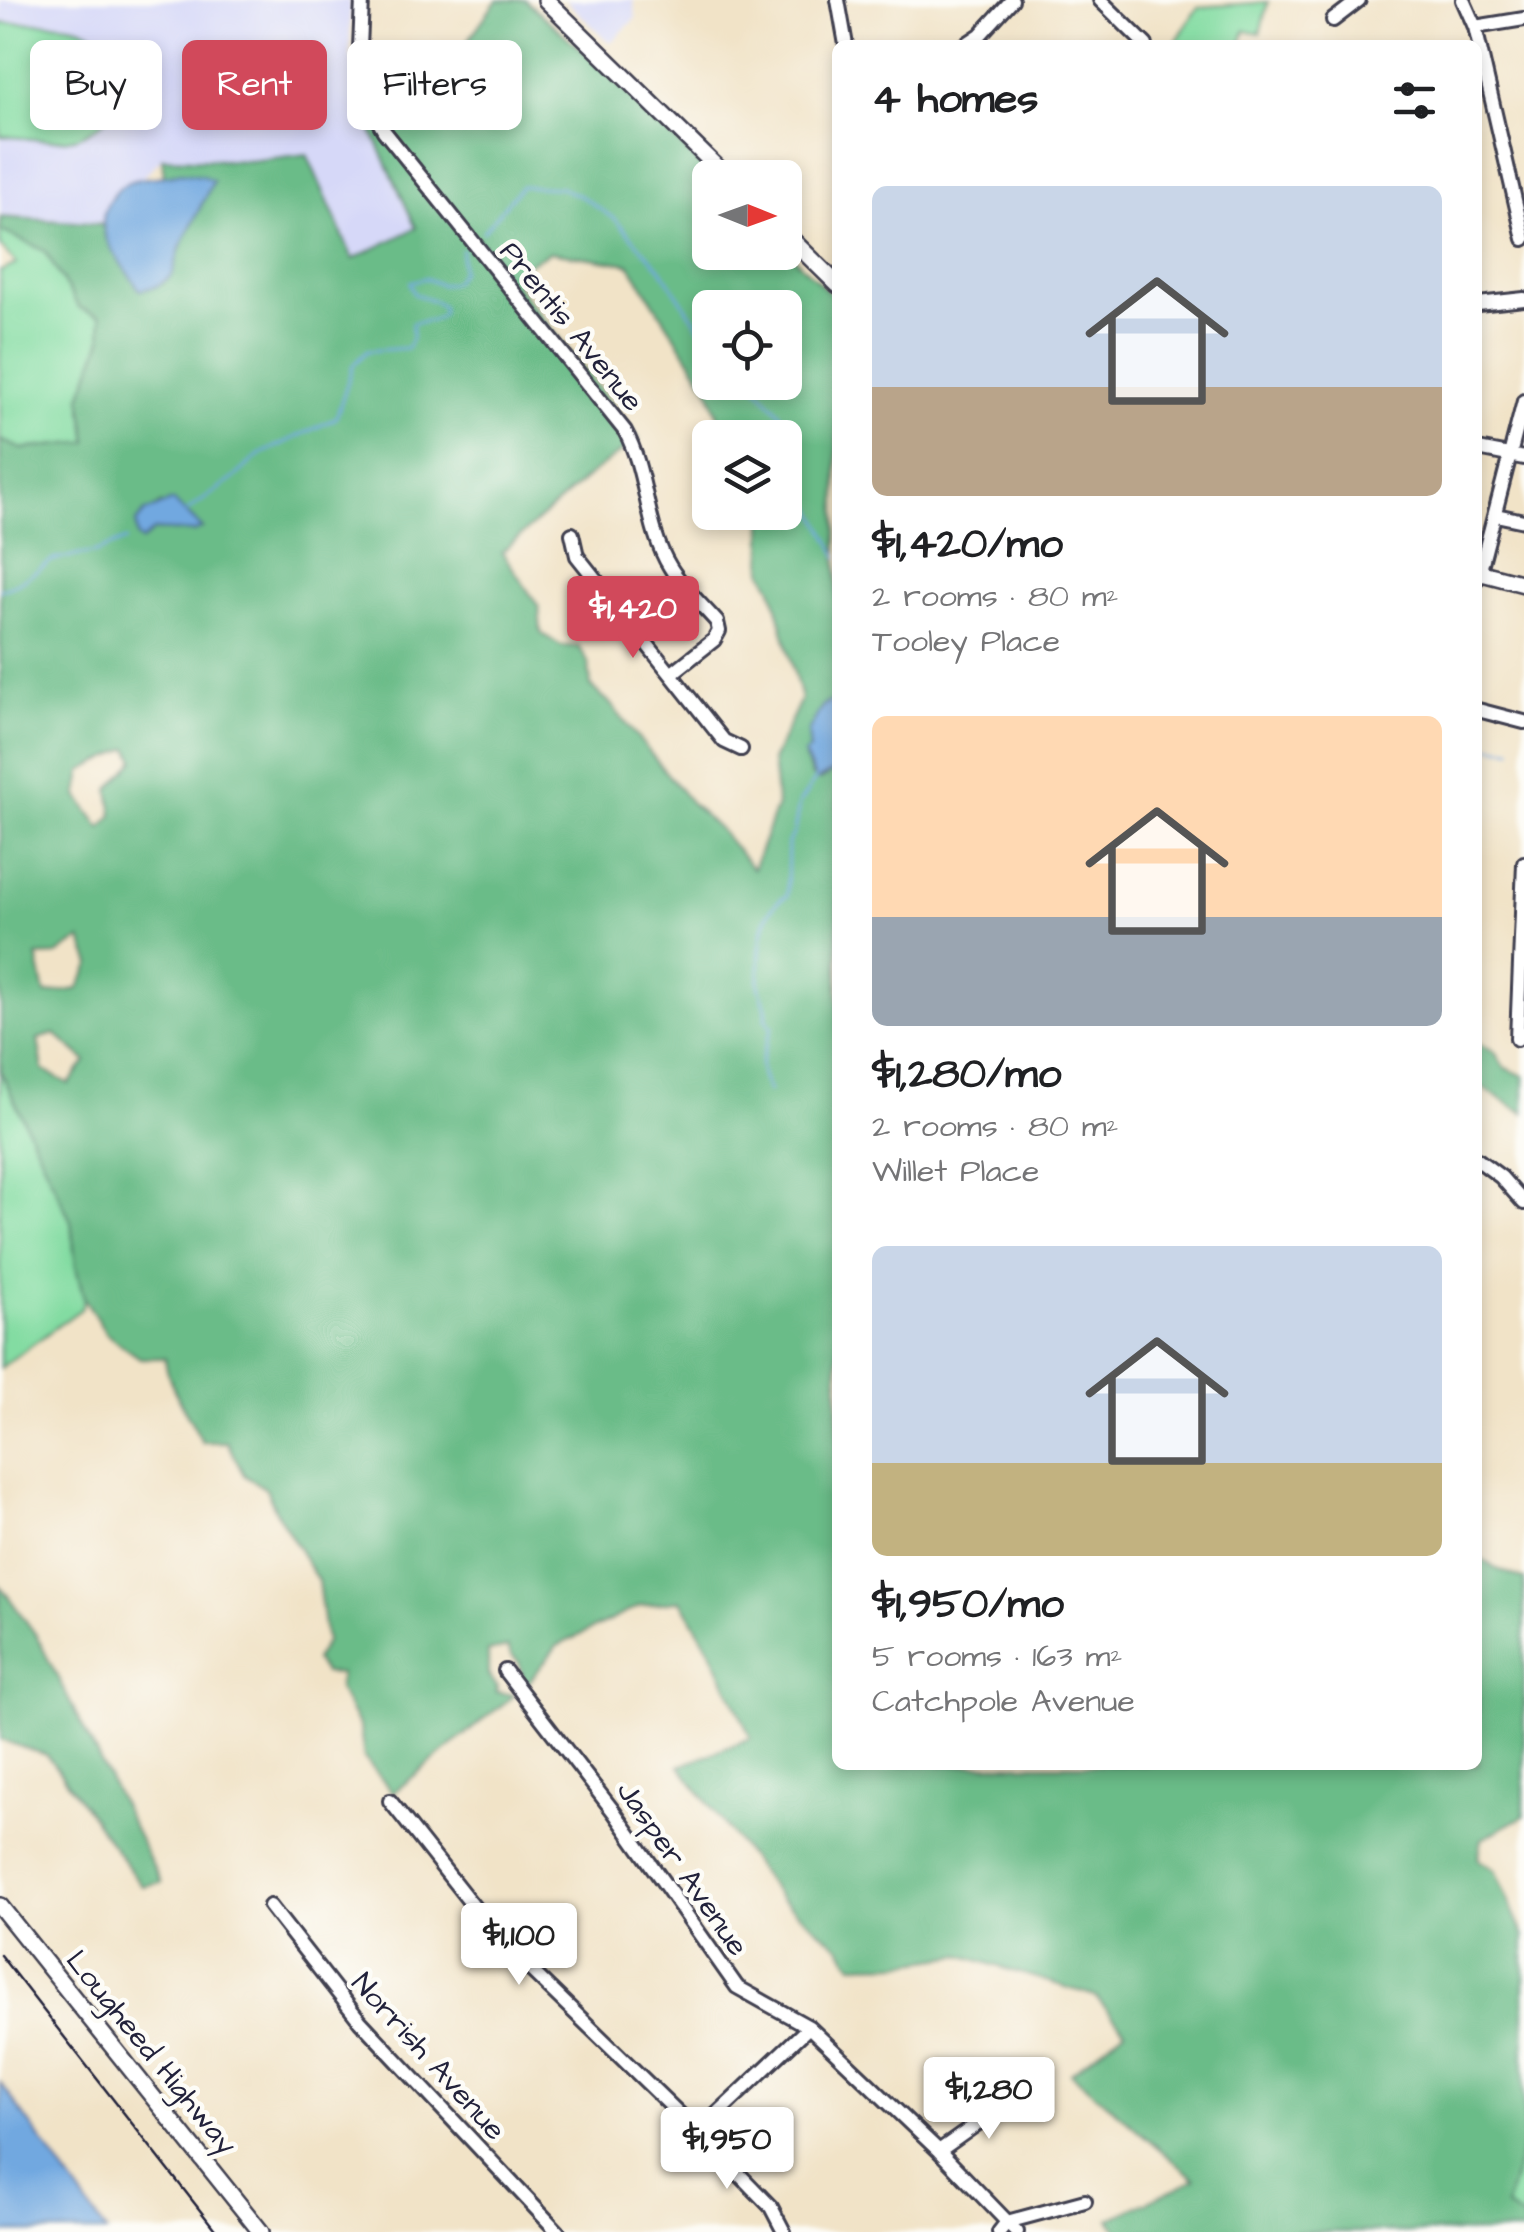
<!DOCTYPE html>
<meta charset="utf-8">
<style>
:root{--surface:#fff;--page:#f6f6f6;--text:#202124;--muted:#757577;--accent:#d1495b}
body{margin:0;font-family:"Architects Daughter",sans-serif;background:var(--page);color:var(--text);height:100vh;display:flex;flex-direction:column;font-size:38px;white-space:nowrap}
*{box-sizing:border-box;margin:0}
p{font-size:32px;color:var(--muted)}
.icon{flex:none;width:55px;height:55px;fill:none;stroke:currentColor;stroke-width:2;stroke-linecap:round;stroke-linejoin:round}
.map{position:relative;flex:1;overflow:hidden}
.side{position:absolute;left:832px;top:40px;width:650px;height:1730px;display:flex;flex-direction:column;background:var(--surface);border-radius:15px;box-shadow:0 5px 15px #0003}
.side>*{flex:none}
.banner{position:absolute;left:30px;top:40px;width:652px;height:90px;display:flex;gap:20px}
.needle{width:65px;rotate:91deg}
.tools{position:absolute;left:692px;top:160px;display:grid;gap:20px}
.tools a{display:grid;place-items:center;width:110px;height:110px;border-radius:15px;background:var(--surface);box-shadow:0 5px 15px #0003;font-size:50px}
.price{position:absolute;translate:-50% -85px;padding:0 22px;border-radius:10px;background:#fff;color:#222;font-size:32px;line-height:65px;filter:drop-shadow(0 2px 5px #0008)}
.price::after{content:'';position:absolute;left:50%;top:60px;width:30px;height:22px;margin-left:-15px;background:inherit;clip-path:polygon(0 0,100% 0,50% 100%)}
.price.selected{background:var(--accent);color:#fff}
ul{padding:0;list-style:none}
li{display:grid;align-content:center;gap:20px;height:530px;padding:0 40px}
li span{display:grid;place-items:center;height:310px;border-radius:15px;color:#555}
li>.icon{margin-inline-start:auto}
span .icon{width:180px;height:180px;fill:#fffc;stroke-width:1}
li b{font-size:42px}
h2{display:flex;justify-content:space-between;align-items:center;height:120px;padding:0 40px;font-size:42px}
.tag{padding:0 35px;border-radius:15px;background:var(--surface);box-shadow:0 5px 15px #0003;font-size:35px;line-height:90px}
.tag.selected{background:var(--accent);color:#fff}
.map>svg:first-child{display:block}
</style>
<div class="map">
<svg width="1524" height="2232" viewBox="0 0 1524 2232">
<rect width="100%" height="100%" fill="#fdfcf7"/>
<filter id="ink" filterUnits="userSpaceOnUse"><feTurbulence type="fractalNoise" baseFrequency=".01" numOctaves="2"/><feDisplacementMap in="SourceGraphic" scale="20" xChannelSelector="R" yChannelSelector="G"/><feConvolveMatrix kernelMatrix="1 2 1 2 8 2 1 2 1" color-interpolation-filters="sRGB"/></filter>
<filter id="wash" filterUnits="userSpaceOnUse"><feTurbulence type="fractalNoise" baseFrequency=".0048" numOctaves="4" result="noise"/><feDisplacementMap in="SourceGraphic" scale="40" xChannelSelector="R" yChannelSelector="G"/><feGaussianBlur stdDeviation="2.25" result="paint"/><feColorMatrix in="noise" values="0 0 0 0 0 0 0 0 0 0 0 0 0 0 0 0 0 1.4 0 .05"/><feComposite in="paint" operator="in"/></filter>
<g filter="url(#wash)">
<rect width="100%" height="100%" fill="#f1e3c7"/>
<path fill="#d6d8f8" d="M0,0H350V52L365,116L416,228L353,259L306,154L250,161L162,158L142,178L124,184L105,208L102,224L0,217Z
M565,0H633L636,18L610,43Z"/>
<path fill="#83dca2" stroke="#527f6e" stroke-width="2.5" d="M1268,2L1260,33L1245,30L1241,45H1174L1198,7Z
M0,23C23,24 64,20 84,29C141,53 131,118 77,137C55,144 23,137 0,136Z
M0,230L45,251L79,308L101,316L102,339L81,397L89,442L21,449L0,440V271L17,264L0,246Z
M0,1065L71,1221L76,1267L84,1298L81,1309L0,1368Z
M1524,2140V2220L1506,2207Z"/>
<path fill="#6abc88" stroke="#466f62" stroke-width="2.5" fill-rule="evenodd" d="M497,0H525L606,71L713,177L710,178V252H785V249L837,300V699C809,710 818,737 805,759L812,776L820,780L838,769V1765H1478V1556L1494,1568L1524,1579V1816L1482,1839L1478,1859L1495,1870L1524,1936V2140L1506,2207L1524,2220V2232H1118L1110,2219L1195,2179L1071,2073L1125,2030L1095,1996L961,1955L898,1964L853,1965L840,1947L780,1898L680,1766L751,1738L713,1655L681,1600L640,1606L557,1646L525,1687L519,1662L511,1655L508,1647L488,1651V1675L497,1686L496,1692L514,1695L393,1793L364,1758L360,1728L338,1689L340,1674L324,1673L315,1660L326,1642L318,1581L277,1513L266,1489L244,1475L227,1442H202C189,1415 167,1386 165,1358H140L106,1334L84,1298L76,1267L71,1221L1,1072L0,440L22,449L88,442L81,397L102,339L101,316L79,308L45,251L0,230V217L102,224L105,236L140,290L163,283L213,181L180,173L164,179L162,158L250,161L307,154L353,259L416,228L365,116L461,50ZM550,252L629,264L709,389L725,437L785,438V512L763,513V572L772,588L801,699L772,761L777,805L753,869L722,832L690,802L608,701L591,687L589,664L579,646H561L541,633L539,607L502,552L592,473L639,439L516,284L526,265ZM710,308H785V382H710ZM161,504L202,528L194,532L154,530L143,540L137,530L143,515ZM129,748L135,760L109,790L113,815L101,828L78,796L82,771ZM81,939L91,964L78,989L45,994L37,956L57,955ZM55,1034L86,1061L69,1084L43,1070L38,1039Z
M1478,1043L1494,1051L1504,1067L1524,1076V1113L1478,1085Z
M0,1585L36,1635L161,1882L142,1886L47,1755L1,1740Z"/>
<path fill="#71a8e0" stroke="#4a658e" stroke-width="2.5" d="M180,173L203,176L213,181L180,248L172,276L155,287L140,290C123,264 88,232 110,200C115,193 119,187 127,183C143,175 162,179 180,173Z
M173,501L202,528L194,532L154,530L141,541L137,537L136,523L145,512Z
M837,699V769L816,780L804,754L810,750L808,732L823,705Z
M0,2082L107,2232H0Z"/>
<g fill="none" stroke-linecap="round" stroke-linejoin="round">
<path stroke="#71a8e0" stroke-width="2.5" d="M483,232L521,186L561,188L582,197L615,219L660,268L710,343
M752,382L780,413L801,459L806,495L838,557
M186,512L233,479L259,455L336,418L353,365L367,351L407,348L412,339V323L433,320L442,315L443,308L435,301L414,294L410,282L425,278L441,285L452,283L461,272L462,250
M0,590L18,583L53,560L96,552L126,540
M1478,745L1512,749
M769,1091C753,1067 765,1052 772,1027L766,1018C769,1004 758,995 759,980C760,954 757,909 787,896L788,842L794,833L799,804L817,777"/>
</g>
</g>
<g filter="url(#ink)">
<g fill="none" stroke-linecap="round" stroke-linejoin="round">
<g stroke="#413f50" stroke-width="18">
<path id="minor" d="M362,0L360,48L368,103L384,131L625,431C648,473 645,527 670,567C682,587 702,605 717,622L719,631L714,640L671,674
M838,0L846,45
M1100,0L1146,45
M1463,0L1475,27L1524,239
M1333,20L1359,0
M1475,27L1524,19
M965,45L980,35L1012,0
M1478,304L1524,299
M1478,449L1524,458
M1496,515L1524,521
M572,534L577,556L724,741L741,749
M1478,578L1524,401
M1478,710L1524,722
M1517,1039L1524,863
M1478,1160L1501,1177L1524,1203
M505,1671L614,1812L737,1987L809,2027L939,2151L1017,2232
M390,1801L500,1940L698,2132L771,2207L784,2232
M270,1906L360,2021L558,2232
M698,2132L809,2027
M939,2151L1015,2097
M999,2232L1007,2222L1085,2201"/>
</g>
<g stroke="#413f50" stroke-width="20">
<path id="major" d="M546,0L728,178
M785,233L838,285
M1478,572L1524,584
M0,1906L261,2232"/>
</g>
<use href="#minor" stroke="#fff" stroke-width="12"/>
<use href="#major" stroke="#fff" stroke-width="15"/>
<path stroke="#22223b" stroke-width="2.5" d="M0,1955L217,2232"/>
</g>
</g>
<g text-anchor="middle" stroke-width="9" stroke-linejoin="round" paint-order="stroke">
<g font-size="30" fill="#22223b" stroke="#fdfcf7">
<text transform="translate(572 326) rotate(51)" y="10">Prentis Avenue</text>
<text transform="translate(683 1868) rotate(55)" y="10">Jasper Avenue</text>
<text transform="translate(152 2052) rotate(51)" y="10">Lougheed Highway</text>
<text transform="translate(429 2056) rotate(48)" y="10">Norrish Avenue</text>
</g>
</g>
</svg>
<div class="tools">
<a><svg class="needle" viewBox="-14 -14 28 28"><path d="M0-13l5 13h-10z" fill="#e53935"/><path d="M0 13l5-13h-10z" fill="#757577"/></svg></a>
<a><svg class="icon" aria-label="locate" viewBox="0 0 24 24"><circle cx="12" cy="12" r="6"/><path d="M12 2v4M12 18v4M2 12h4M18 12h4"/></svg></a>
<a><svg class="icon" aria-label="layers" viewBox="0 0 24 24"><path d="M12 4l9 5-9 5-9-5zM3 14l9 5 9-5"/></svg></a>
</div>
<b class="price selected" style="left:633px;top:661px">$1,420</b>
<b class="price" style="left:519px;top:1988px">$1,100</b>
<b class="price" style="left:989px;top:2142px">$1,280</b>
<b class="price" style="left:727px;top:2192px">$1,950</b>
<div class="banner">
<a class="tag">Buy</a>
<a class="tag selected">Rent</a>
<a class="tag">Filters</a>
</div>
<section class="side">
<h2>4 homes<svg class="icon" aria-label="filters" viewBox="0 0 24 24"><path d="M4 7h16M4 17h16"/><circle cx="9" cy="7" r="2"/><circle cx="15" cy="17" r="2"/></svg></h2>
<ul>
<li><span style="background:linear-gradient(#c9d6e8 65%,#b9a48a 0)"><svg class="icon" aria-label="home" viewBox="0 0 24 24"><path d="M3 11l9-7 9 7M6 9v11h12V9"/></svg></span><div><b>$1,420/mo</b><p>2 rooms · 80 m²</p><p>Tooley Place</p></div></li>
<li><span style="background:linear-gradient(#ffd9b3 65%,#9aa5b1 0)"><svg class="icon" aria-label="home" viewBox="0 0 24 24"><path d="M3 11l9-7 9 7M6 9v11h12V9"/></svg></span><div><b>$1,280/mo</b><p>2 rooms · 80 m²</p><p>Willet Place</p></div></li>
<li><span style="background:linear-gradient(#c9d6e8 70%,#c2b280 0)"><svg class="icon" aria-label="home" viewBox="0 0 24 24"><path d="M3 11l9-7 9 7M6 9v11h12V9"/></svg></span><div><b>$1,950/mo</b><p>5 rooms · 163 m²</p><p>Catchpole Avenue</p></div></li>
</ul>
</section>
</div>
